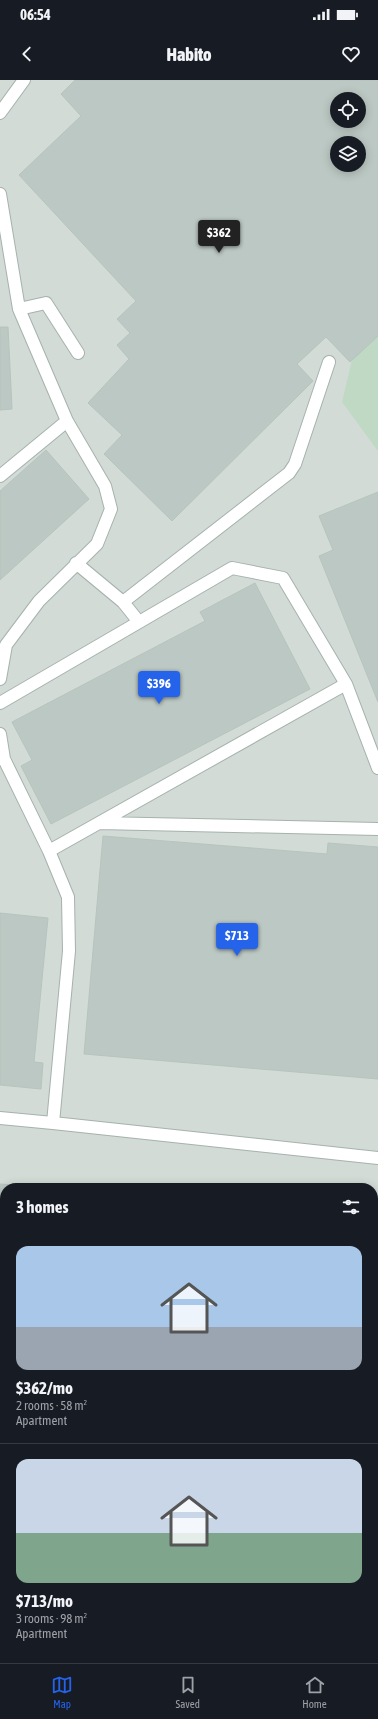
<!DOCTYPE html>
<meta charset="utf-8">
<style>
:root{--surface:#171b24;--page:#242831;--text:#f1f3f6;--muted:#9ea1a6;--line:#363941;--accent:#2563eb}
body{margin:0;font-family:"Asap Condensed",sans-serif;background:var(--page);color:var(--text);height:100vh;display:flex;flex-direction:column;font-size:15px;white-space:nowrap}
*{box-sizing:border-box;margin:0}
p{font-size:13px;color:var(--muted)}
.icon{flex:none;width:22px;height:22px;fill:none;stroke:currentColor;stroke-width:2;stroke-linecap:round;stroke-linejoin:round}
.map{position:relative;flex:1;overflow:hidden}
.details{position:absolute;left:0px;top:1103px;width:378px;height:480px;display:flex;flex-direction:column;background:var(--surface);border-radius:16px 16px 0 0;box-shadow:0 2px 10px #0003}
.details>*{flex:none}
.fabs{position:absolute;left:330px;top:12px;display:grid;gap:8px}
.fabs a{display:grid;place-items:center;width:36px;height:36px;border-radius:50%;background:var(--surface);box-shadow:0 2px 10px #0003;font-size:20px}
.price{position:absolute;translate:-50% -34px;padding:0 9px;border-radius:4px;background:var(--accent);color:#fff;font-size:13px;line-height:26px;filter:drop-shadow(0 1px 2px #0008)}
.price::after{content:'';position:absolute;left:50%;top:24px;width:12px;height:9px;margin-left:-6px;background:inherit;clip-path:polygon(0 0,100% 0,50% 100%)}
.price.on{background:#222;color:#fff}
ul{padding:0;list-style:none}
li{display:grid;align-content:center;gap:8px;height:212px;padding:0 16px}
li+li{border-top:1px solid var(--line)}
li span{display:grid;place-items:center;height:124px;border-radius:12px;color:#555}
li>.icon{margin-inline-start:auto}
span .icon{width:72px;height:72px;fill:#fffc;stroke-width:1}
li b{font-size:17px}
h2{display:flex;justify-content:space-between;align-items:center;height:48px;padding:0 16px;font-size:17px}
.status{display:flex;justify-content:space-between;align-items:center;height:28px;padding:0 20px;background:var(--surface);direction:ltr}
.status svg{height:11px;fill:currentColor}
header{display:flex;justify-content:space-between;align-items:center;height:52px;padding:0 16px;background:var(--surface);font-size:18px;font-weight:800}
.tab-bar{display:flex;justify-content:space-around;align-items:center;height:56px;border-top:1px solid var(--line);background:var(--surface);font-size:11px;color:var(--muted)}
.tab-bar a{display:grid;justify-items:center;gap:2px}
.tab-bar .on{color:var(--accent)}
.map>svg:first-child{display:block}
</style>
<div class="status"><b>06:54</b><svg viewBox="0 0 49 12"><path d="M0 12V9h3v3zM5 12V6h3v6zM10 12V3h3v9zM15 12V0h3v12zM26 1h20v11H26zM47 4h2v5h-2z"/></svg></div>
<header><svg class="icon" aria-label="back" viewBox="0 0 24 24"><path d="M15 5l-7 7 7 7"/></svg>Habito<svg class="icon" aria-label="heart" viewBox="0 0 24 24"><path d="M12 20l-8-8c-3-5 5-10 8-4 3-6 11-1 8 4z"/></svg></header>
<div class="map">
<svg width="378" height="1583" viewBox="0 0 378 1583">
<rect width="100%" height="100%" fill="#e3ebe7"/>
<path fill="#d2dbd6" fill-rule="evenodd" d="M0,0H378V1583H0ZM337,19H359V41H337ZM337,63H359V85H337ZM5,1108H373V1578H5Z"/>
<path fill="#bfd9c5" d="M378,249V371L342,322L357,259Z"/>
<path fill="#bcc8c3" stroke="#b6c4be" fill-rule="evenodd" d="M75,0H378V256L350,282L326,257L297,284L313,301L172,441L104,374L122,355L88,323L129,279L117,265L130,253L117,239L136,221L19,95L81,36L61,14ZM337,19H359V41H337ZM337,63H359V85H337Z
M0,247H8L12,329L0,330Z
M46,370L89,419L0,500V411Z
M378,412V622L319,476L333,470L319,436Z
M255,503L310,609L51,744L21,686L32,680L12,642L205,541L200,532Z
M103,756L327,774L328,763L378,767V999L84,974Z
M0,833L48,838L34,982L43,983L41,1009L0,1005Z
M0,1104L14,1105L13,1108H5V1447H0Z
M373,1131H378V1494L373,1493Z
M0,1532H5V1578H226L225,1583H0Z
M275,1578H298L297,1583H274Z"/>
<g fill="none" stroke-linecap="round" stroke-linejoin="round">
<g stroke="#a6b2ad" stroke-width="14">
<path id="minor" d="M0,33L24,0
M0,114L19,229L67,341L105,406L111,429L97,464L39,521L6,565L0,599
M19,229L46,223L78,273
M0,396L67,341
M76,483L123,522L289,393L295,384L329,282
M123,522L139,542
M0,623L232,488L283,498L346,604L378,688
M0,654L4,679L49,771L68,817L69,871L53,1043L0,1038
M99,743L378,749
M49,771L346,604
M53,1043L378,1078
M0,1502H5
M373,1538H378"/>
</g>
<use href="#minor" stroke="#fff" stroke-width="12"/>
</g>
</svg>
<div class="fabs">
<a><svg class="icon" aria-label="locate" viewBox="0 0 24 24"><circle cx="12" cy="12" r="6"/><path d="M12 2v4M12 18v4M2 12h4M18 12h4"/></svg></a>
<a><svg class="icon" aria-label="layers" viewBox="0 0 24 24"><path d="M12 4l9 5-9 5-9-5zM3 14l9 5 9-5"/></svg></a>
</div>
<b class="price on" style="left:219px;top:174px">$362</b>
<b class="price" style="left:159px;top:625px">$396</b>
<b class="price" style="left:237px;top:877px">$713</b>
<section class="details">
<h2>3 homes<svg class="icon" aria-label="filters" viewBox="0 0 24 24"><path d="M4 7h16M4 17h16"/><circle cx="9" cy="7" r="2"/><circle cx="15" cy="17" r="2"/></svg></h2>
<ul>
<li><span style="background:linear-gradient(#a9c7e8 65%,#9aa5b1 0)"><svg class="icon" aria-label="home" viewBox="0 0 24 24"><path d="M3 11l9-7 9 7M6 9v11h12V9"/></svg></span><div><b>$362/mo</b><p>2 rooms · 58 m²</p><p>Apartment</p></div></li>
<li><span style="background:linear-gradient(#c9d6e8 60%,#7fa58c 0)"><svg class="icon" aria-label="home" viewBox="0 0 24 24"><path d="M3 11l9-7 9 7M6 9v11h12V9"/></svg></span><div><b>$713/mo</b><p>3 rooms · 98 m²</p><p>Apartment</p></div></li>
</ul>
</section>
</div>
<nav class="tab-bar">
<a class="on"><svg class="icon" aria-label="map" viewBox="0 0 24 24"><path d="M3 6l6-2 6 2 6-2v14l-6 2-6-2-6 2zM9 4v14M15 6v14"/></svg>Map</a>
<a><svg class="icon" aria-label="saved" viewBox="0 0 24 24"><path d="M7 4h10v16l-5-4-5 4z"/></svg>Saved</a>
<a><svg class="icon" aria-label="home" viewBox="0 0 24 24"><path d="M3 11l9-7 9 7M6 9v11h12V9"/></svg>Home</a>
</nav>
